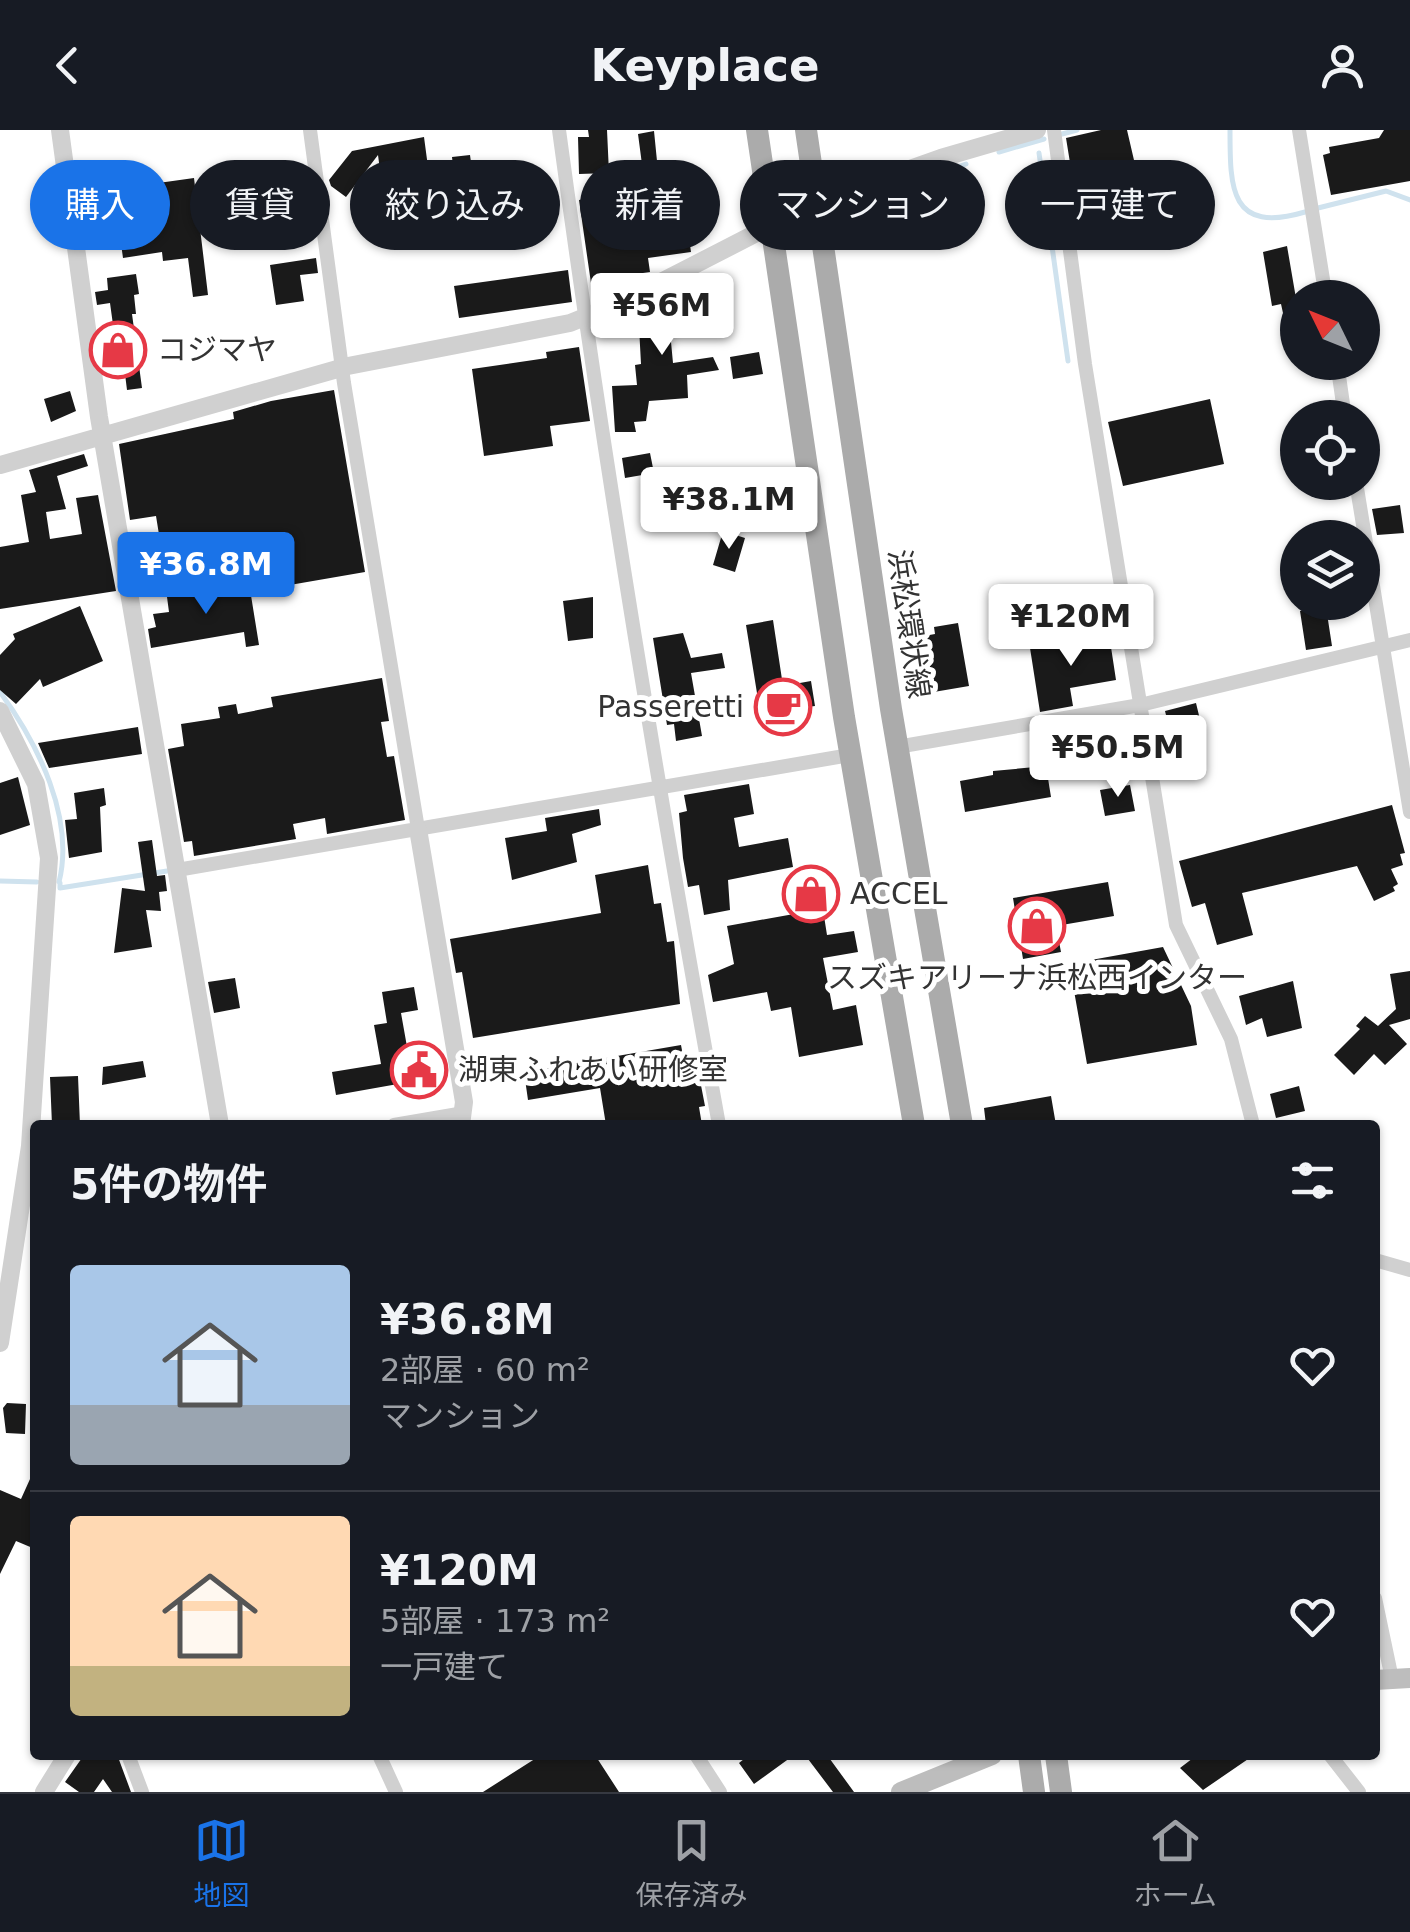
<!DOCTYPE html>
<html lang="ja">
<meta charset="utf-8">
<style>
:root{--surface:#171b24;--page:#242831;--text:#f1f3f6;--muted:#9ea1a6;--line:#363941;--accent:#1a73e8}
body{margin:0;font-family:"DejaVu Sans","Noto Sans JP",sans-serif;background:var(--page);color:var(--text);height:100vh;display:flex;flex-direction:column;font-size:38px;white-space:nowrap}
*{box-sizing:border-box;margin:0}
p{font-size:32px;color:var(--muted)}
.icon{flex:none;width:55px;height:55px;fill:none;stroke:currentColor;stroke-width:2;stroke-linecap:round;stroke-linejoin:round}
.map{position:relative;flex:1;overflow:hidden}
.details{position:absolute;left:30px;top:990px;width:1350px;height:640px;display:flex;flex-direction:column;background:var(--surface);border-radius:10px;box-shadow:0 2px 8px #0004}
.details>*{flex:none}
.top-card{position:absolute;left:30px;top:30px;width:1350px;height:90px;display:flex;gap:20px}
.needle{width:65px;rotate:313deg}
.buttons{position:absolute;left:1280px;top:150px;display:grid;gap:20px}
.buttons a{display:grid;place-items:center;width:100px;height:100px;border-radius:50%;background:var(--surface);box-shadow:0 2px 8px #0004;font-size:50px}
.price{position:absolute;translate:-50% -85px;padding:0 22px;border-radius:10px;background:#fff;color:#222;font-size:32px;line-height:65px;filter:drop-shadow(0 2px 5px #0008)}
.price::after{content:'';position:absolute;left:50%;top:60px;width:30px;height:22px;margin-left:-15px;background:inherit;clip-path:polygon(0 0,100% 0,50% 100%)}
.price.current{background:var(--accent);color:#fff}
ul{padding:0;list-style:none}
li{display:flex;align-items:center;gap:30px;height:250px;padding:0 40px}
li+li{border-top:2px solid var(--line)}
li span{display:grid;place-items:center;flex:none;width:280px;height:200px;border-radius:10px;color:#555}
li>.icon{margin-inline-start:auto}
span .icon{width:120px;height:120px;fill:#fffc;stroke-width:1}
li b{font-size:42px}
h2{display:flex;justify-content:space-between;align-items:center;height:120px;padding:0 40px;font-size:42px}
.tag{padding:0 35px;border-radius:45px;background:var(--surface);box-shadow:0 2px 8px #0004;font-size:35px;line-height:90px}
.tag.current{background:var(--accent);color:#fff}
header{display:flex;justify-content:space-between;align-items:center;height:130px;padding:0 40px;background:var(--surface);font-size:45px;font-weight:700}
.dock{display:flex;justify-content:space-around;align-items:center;height:140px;border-top:2px solid var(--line);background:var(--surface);font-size:28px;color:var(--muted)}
.dock a{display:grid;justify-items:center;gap:5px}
.dock .current{color:var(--accent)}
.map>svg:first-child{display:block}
</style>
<header><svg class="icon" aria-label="back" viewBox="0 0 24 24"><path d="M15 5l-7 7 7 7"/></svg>Keyplace<svg class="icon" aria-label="person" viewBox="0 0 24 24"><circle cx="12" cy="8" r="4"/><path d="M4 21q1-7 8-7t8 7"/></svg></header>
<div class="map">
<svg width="1410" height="1662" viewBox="0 0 1410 1662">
<rect width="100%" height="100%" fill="#fff"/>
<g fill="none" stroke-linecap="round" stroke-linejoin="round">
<path stroke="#cfe2ee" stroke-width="5" d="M1230,0C1230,59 1230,104 1305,82
M1062,4L1077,0
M999,22L1044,9
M1039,23L1068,231
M918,51L966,34
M846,77L909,54
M1318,78L1386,61L1410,70
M0,562C38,614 75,688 59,752
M0,751L37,752
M60,753V758L167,741"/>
</g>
<path fill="#1a1a1a" d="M588,0H607L609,43L579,44L578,7H589Z
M1101,0H1127L1140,56L1164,51L1172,85L1097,103L1100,115L1084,119L1066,8Z
M1384,0H1410V51L1331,65L1323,25L1330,23L1329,17L1379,8Z
M654,1L658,41L643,42L638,4Z
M424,7L428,37L412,39L416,74L385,78L378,25L346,67L331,56L329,50L352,21Z
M470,25L477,76L458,79L452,27Z
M194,48L208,165L193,167L188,128L163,131L162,122L123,128L119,99L142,95L137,56Z
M681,51L691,122L648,128L650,142L629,145L630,154L593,167L579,70L597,67L600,94L667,85L663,58Z
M1287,116L1298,180L1283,183L1281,174L1272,176L1263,122Z
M316,128L318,143L300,145L304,171L276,175L270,135Z
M568,140L572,172L459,188L454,156Z
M136,144L139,164L134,165L136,184H132L142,258L127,260L124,236L105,238L100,204L114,202L110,173L97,175L95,162L108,160L107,148Z
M707,148L713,184L669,191L673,233L713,227L719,240L687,245L688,268L649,271L646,291L634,292L636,302H615L612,256L637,255L635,235L641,234L638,178L681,171L679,158Z
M579,217L590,291L550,296L553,316L484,326L472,239L547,228L546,222Z
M759,222L763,244L733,249L730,227Z
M334,260L365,442L255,461L246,409L162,423L156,386L130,390L119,314L234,289L233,282L271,271Z
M70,261L76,281L51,292L44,269Z
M1210,269L1224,334L1123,356L1108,292Z
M650,323L654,343L625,348L622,328Z
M84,324L88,336L57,346L66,379L46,382L50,409L82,404L76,368L98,365L116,461L0,479V417L29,412L21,365L36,362L29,340Z
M779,354L782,374L746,379L744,359Z
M1400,375L1404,403L1377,405L1372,379Z
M723,401L745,408L735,442L713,435Z
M249,453L259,515L246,517L244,502L151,518L148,499L156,497L153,484L169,482L167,467Z
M593,467V508L568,511L563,471Z
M80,476L103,531L43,557L40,549L16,574L0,560V525L15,509L13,504Z
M1326,477L1332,516L1306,520L1300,481Z
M773,490L783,556L811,551L815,576L800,578L804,597L772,603L769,586L761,588L746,495Z
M958,493L969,556L922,564L913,508L935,504L934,497Z
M683,503L691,528L722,523L725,538L691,543L702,606L676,611L674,594L667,595L653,508Z
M1109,504L1116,550L1070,558L1073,576L1040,582L1030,518Z
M382,548L389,591L381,592L387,627L394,626L405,690L327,704L325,688L293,694L296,709L194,726L192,711L184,712L168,619L184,616L181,594L220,588L218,577L236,574L238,584L273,577L271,567Z
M1196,573L1202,598L1171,605L1165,581Z
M138,597L142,624L49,638L38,613Z
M1046,636L1051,667L965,682L960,651L993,645V641Z
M18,647L30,695L0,705V653Z
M749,654L754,684L734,688L739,717L788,708L793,737L728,750L730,780L704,785L699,755L688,757L683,728L679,683L687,681L684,665Z
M1130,655L1135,681L1105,686L1100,660Z
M104,658L106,675L100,677L102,722L69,728L65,690L77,689L74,663Z
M1392,675L1405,723L1400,724L1403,735L1391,739L1398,754L1393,757L1395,761L1374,771L1357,736L1242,763L1253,805L1217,815L1205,773L1192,777L1179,731Z
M599,679L601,695L572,704L577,732L512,750L505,708L547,701L545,688Z
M152,710L157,746L165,745L167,761L159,762L161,781L146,780L152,817L114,823L122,758L145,761L138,712Z
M648,735L654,774L661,773L667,812L674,811L680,874L473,908L462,842L456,843L450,809L601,783L595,745Z
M817,742L827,805L854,801L858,822L823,828L833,880L856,875L863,915L799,927L791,877L771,881L767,862L713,872L708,845L734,834L727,796L805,782L798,745Z
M1108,752L1114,786L1056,796L1061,822L1023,829L1013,768Z
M1163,817L1191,876L1197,915L1087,934L1073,855L1094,851L1091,830Z
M1410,841V889L1389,895L1407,914L1385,935L1374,924L1354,945L1334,925L1360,899L1356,896L1365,886L1378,896L1396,879L1390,844Z
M235,848L240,878L214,883L208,852Z
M1293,851L1302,898L1267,907L1262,888L1246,895L1239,866Z
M414,857L418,880L401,883L409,928L435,924L440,951L426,954V949L336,965L332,942L381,934L374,895L387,893L382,862Z
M681,915L687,947L699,945L705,976L699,977L702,995H606L600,958L528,970L524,942Z
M143,931L146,947L102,955L103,937Z
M78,946L80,995H52L50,947Z
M1299,956L1305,981L1276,988L1270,964Z
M1051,966L1056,995H986L984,978Z
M7,1273L26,1274L25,1304L6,1303L3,1278Z
M35,1338V1419L16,1411L0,1444V1360L21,1369Z
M84,1625L118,1627L131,1662H112L103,1649L94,1662H79L65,1652Z
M541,1625H595L619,1662H483Z
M749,1625H794L754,1654L739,1633Z
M805,1625H827L854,1662H833Z
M1197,1625H1254L1203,1660L1180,1638Z"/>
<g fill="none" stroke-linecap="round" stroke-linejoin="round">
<path stroke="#d0d0d0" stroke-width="14" d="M310,0L344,253L418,699
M559,0C604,333 659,664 719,995
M1054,0L1085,234L1176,795L1231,909L1253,995
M1299,0L1326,168
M1337,232L1345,288
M1356,352L1410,682
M897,617L1140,575L1410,510
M177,740L850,625
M394,995L464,983
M1375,1130L1410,1140
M1375,1468L1392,1549
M128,1625L142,1662
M379,1625L396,1662
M696,1625L720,1662
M1330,1625L1359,1662"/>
<path stroke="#d0d0d0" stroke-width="18" d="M60,0L99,287L220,995
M0,335L348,236L570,193L622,172L817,72L941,28L1037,0
M0,581L36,654L49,728L30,1016L0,1213
M418,699L464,972L461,995
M44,1662L67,1625"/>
<path stroke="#bdbdbd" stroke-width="20" d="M1375,1550L1410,1548
M901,1662L992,1625"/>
<path stroke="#ababab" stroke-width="22" d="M757,0L844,587L914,995
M806,0L891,579L962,995
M1029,1625L1034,1662
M1056,1625L1061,1662"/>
</g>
<defs>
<g id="shop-ring" transform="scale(2.875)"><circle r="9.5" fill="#fff" stroke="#e63946" stroke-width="1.5"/><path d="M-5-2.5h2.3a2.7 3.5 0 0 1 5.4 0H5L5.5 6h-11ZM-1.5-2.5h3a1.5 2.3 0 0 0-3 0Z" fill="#e63946"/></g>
<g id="cafe-ring" transform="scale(2.875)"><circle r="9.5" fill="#fff" stroke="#e63946" stroke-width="1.5"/><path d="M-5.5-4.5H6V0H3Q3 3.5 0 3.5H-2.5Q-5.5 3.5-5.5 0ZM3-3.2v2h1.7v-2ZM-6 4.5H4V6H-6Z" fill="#e63946"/></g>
<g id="civic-ring" transform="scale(2.875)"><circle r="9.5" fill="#fff" stroke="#e63946" stroke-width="1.5"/><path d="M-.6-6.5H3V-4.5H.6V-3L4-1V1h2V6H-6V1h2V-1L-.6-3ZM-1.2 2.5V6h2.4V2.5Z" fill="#e63946"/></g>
</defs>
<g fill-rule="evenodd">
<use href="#shop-ring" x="118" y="220"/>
<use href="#cafe-ring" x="783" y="577"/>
<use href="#shop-ring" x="811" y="764"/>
<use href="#shop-ring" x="1037" y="796"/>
<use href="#civic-ring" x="419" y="940"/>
</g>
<g text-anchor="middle" stroke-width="10" stroke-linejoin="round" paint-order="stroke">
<g font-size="30" fill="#333" stroke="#fff" text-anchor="start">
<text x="157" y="230">コジマヤ</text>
<text x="744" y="587" text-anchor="end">Passeretti</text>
<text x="850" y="774">ACCEL</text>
<text x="1037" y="858" text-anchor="middle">スズキアリーナ浜松西インター</text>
<text x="458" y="950">湖東ふれあい研修室</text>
</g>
<g font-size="30" fill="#333" stroke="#fff">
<text transform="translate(909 494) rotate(82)" y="10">浜松環状線</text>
</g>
</g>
</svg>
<div class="buttons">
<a><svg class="needle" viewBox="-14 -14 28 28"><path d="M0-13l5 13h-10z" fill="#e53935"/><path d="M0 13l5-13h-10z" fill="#9ea1a6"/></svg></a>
<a><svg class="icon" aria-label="locate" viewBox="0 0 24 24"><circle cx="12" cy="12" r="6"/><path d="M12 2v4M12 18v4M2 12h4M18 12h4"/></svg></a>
<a><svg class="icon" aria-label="layers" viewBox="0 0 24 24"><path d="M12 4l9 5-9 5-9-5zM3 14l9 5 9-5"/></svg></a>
</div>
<b class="price" style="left:662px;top:228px">¥56M</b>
<b class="price" style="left:729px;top:422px">¥38.1M</b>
<b class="price current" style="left:206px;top:487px">¥36.8M</b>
<b class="price" style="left:1071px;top:539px">¥120M</b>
<b class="price" style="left:1118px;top:670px">¥50.5M</b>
<div class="top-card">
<a class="tag current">購入</a>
<a class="tag">賃貸</a>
<a class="tag">絞り込み</a>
<a class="tag">新着</a>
<a class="tag">マンション</a>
<a class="tag">一戸建て</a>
</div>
<section class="details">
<h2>5件の物件<svg class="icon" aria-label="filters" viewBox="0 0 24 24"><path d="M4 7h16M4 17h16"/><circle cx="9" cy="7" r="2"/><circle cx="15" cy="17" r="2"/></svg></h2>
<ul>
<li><span style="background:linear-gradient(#a9c7e8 70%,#9aa5b1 0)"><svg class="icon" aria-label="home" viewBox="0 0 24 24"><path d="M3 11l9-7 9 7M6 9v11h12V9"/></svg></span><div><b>¥36.8M</b><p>2部屋 · 60 m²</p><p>マンション</p></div><svg class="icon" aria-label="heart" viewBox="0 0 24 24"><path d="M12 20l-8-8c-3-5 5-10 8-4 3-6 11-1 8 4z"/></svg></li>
<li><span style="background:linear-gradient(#ffd9b3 75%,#c2b280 0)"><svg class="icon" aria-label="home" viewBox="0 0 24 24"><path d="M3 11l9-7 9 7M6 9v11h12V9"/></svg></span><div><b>¥120M</b><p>5部屋 · 173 m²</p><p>一戸建て</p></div><svg class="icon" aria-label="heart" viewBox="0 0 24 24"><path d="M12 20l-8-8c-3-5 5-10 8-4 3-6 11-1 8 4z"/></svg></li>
</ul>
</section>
</div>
<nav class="dock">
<a class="current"><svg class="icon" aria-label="map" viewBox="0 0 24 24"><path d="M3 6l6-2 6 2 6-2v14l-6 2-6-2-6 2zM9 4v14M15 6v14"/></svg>地図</a>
<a><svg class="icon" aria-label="saved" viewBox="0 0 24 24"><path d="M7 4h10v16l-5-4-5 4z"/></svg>保存済み</a>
<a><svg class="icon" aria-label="home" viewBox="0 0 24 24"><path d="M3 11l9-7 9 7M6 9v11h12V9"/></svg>ホーム</a>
</nav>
